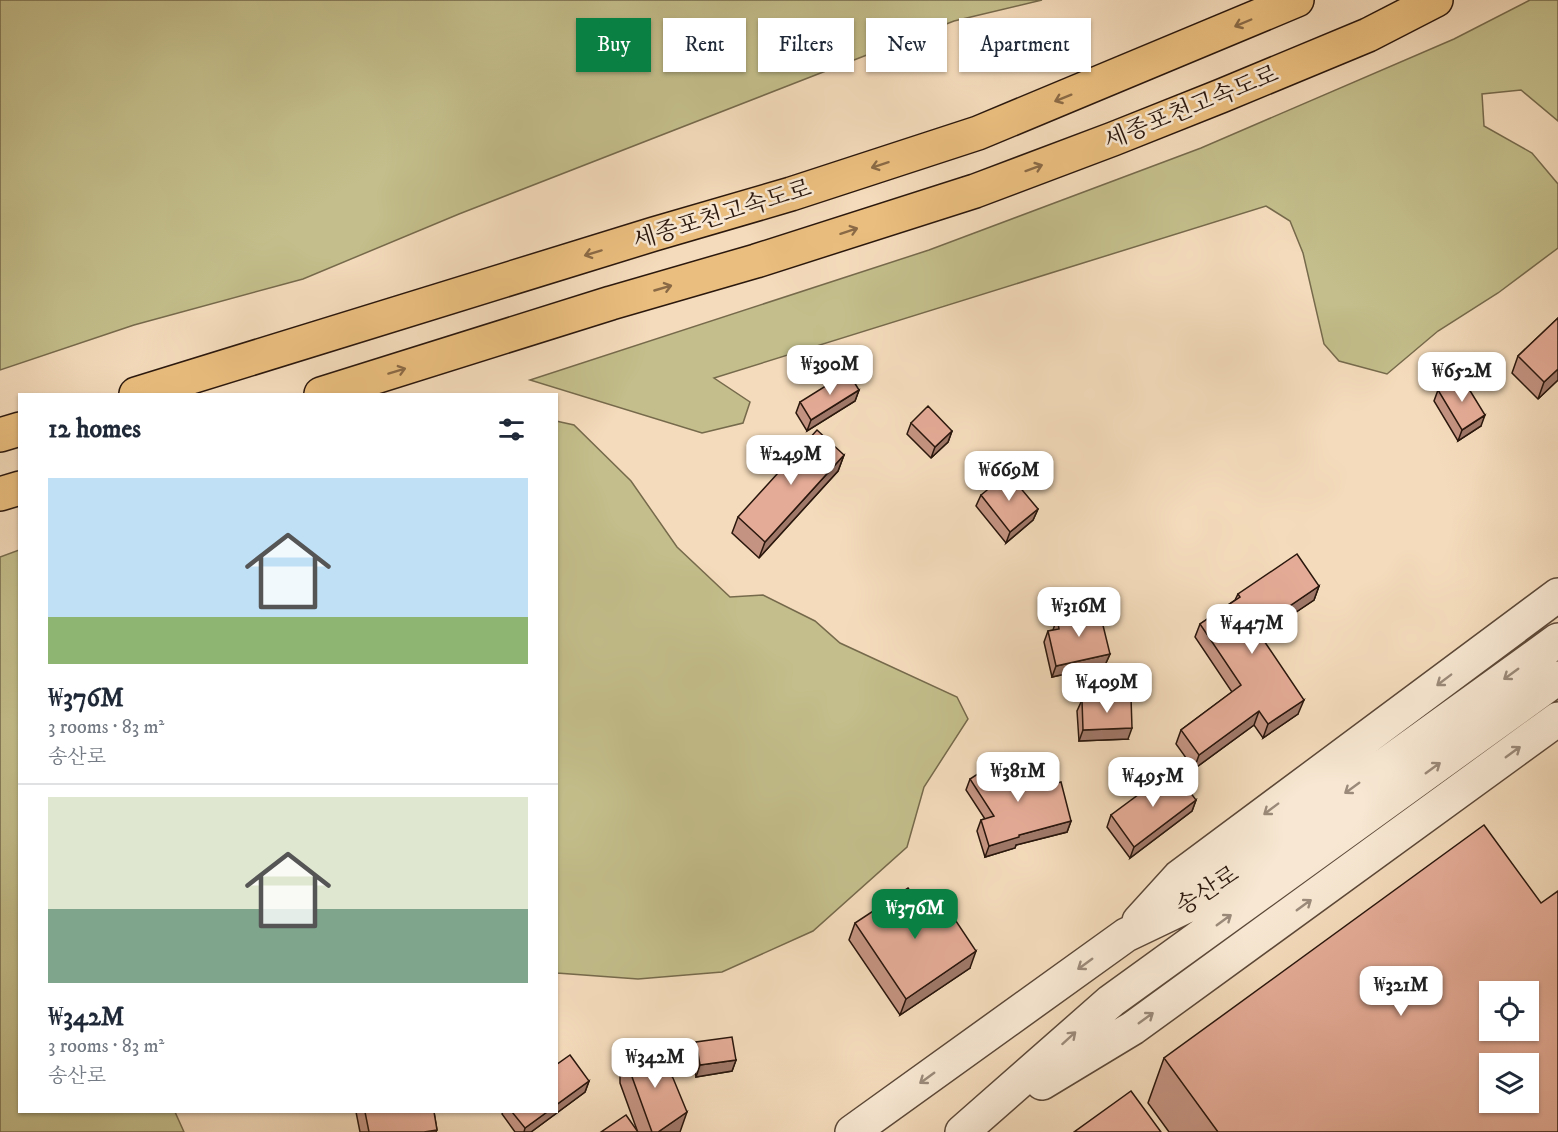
<!DOCTYPE html>
<meta charset="utf-8">
<style>
:root{--surface:#fff;--page:#f2f2f3;--text:#1f2937;--muted:#747a83;--line:#e0e1e3;--accent:#0b8043}
body{margin:0;font-family:"IM FELL DW Pica","Noto Serif KR",serif;background:var(--page);color:var(--text);height:100vh;display:flex;flex-direction:column;font-size:22px;white-space:nowrap}
*{box-sizing:border-box;margin:0}
p{font-size:20px;color:var(--muted)}
.icon{flex:none;width:33px;height:33px;fill:none;stroke:currentColor;stroke-width:2;stroke-linecap:round;stroke-linejoin:round}
.map{position:relative;flex:1;overflow:hidden}
.panel{position:absolute;left:18px;top:393px;width:540px;height:720px;display:flex;flex-direction:column;background:var(--surface);border-radius:0px;box-shadow:0 2px 4px #0004}
.panel>*{flex:none}
.top-card{position:absolute;left:576px;top:18px;width:570px;height:54px;display:flex;gap:12px}
.controls{position:absolute;left:1479px;top:981px;display:grid;gap:12px}
.controls a{display:grid;place-items:center;width:60px;height:60px;border-radius:0px;background:var(--surface);box-shadow:0 2px 4px #0004;font-size:30px}
.price{position:absolute;translate:-50% -51px;padding:0 14px;border-radius:12px;background:#fff;color:#222;font-size:20px;line-height:39px;filter:drop-shadow(0 2px 3px #0008)}
.price::after{content:'';position:absolute;left:50%;top:36px;width:18px;height:14px;margin-left:-9px;background:inherit;clip-path:polygon(0 0,100% 0,50% 100%)}
.price.selected{background:var(--accent);color:#fff}
ul{padding:0;list-style:none}
li{display:grid;align-content:center;gap:12px;height:318px;padding:0 30px}
li+li{border-top:2px solid var(--line)}
li span{display:grid;place-items:center;height:186px;border-radius:0px;color:#555}
li>.icon{margin-inline-start:auto}
span .icon{width:108px;height:108px;fill:#fffc;stroke-width:1}
li b{font-size:26px}
h2{display:flex;justify-content:space-between;align-items:center;height:72px;padding:0 30px;font-size:26px}
.tag{padding:0 21px;border-radius:0px;background:var(--surface);box-shadow:0 2px 4px #0004;font-size:21px;line-height:54px}
.tag.selected{background:var(--accent);color:#fff}
.map>svg:first-child{display:block}
</style>
<div class="map">
<svg width="1558" height="1132" viewBox="0 0 1558 1132">
<rect width="100%" height="100%" fill="#f4dbbb"/>
<filter id="stains"><feTurbulence type="fractalNoise" baseFrequency=".00333" numOctaves="4"/><feColorMatrix values="0 0 0 0 .2 0 0 0 0 .09 0 0 0 0 .02 0 0 0 .5 -.17"/></filter>
<radialGradient id="worn" r=".72"><stop offset=".6" stop-color="#630" stop-opacity="0"/><stop offset="1" stop-color="#630" stop-opacity=".3"/></radialGradient>
<path fill="#c3be8b" stroke="#766a4c" stroke-width="1.5" d="M0,0H1042L954,21L459,214L303,279L134,325L0,370Z
M1530,0H1558V121L1521,90L1482,94L1484,126L1532,153L1558,184V248L1498,293L1438,331L1387,374L1339,361L1324,344L1303,253L1290,221L1266,206L714,378L750,402L743,423L702,433L530,380L929,250L1201,148L1454,39Z
M556,421L574,425L631,481L677,547L730,597L763,595L815,621L840,643L957,697L968,719L924,787L907,847L813,931L722,972L638,979L557,973Z
M19,550L20,1112H175L184,1132H0V557Z"/>
<g fill="none" stroke-linecap="round" stroke-linejoin="round">
<g stroke="#5c4838" stroke-width="36">
<path id="tertiary" d="M1139,921L1179,877L1558,595
M1042,1083L1133,1028L1558,719
M852,1132L1126,935L1195,902L1558,640
M962,1132L1111,1001L1558,678"/>
</g>
<g stroke="#2a170d" stroke-width="36">
<path id="motorway" d="M136,394L654,234L791,194L978,133L1297,0
M321,394L611,303L756,261L975,191L1113,139L1221,96L1368,35L1436,0
M0,435L20,429
M0,494L20,488"/>
</g>
<use href="#tertiary" stroke="#f8e8d3" stroke-width="33"/>
<use href="#motorway" stroke="#eabe7e" stroke-width="33"/>
</g>
<path fill="#c49381" stroke="#2a170d" stroke-width="1.5" d="M1558,318V380L1538,399L1512,373L1518,356Z
M859,390L855,401L807,431L796,413L800,402Z
M1438,390L1481,426L1458,441L1434,401Z
M911,423L952,431L948,442L931,458L907,434Z
M844,455L838,471L759,558L732,533L738,517Z
M981,495L1038,509L1033,520L1006,543L976,506Z
M1319,586L1314,600L1260,636L1298,714L1263,738L1254,725L1194,769L1176,744L1181,730L1232,692L1195,637L1200,624L1235,600L1238,594Z
M1057,618L1110,654L1105,665L1052,677L1044,642L1048,631L1053,630Z
M1082,700L1128,739L1079,741L1077,711Z
M970,779L1031,790L1071,821L1067,832L1016,845L1015,848L985,857L977,831L981,820L985,819L966,790Z
M1196,800L1192,811L1130,858L1107,827L1111,815Z
M918,903L970,968L900,1015L849,940L855,923Z
M1541,903L1558,1132H1169L1148,1103L1164,1058Z
M696,1042L736,1060L732,1071L696,1077L692,1053Z
M627,1055L680,1132H601L637,1130L620,1083V1075Z
M589,1081L585,1092L531,1132H515L502,1114L503,1112H556Z
M356,1112H434L437,1130L436,1132H360Z"/>
<path fill="#a07869" stroke="#2a170d" stroke-width="1.5" d="M1558,369V380L1538,399L1544,382Z
M859,390L855,401L807,431L811,420Z
M1485,415L1481,426L1458,441L1462,430Z
M952,431L948,442L931,458L935,447Z
M844,455L838,471L759,558L765,542Z
M1038,509L1033,520L1006,543L1010,532Z
M1319,586L1314,600L1250,643L1256,629Z
M1110,654L1105,665L1052,677L1056,666Z
M1304,700L1298,714L1263,738L1268,724Z
M1259,711L1254,725L1194,769L1199,755Z
M1132,728L1128,739L1079,741L1083,730Z
M1196,800L1192,811L1130,858L1134,847Z
M1071,821L1067,832L1016,845L1015,848L985,857L989,846L1019,835Z
M976,951L970,968L900,1015L906,999Z
M736,1060L732,1071L696,1077L700,1065Z
M589,1081L585,1092L531,1132H524L525,1128L547,1112H556V1105Z
M687,1112L680,1132H658Z"/>
<path fill="#e4ab96" stroke="#2a170d" stroke-width="1.5" fill-rule="evenodd" d="M1558,318V369L1544,382L1518,356Z
M848,372L859,390L811,420L800,402Z
M1461,376L1485,415L1462,430L1438,390Z
M928,406L952,431L935,447L911,423Z
M817,430L844,455L765,542L738,517Z
M1008,473L1038,509L1010,532L981,495Z
M1297,554L1319,586L1256,629L1304,700L1268,724L1259,711L1199,755L1181,730L1241,685L1200,624L1240,597L1238,594Z
M1099,609L1110,654L1056,666L1048,631L1059,629L1057,618Z
M1131,697L1132,728L1083,730L1082,700Z
M1007,755L1031,790L1061,782L1071,821L1019,835V837L989,846L981,820L994,816L970,779Z
M1173,769L1196,800L1134,847L1111,815Z
M1484,825L1541,903L1558,891V1132H1218L1164,1058ZM1490,992H1528V1030H1490ZM1490,1064H1528V1102H1490Z
M908,888L918,903L936,891L976,951L906,999L855,923Z
M732,1037L736,1060L700,1065L696,1042Z
M650,1046L673,1078L687,1112L658,1132H652L627,1063V1055Z
M570,1055L589,1081L556,1105V1065Z
M1131,1091L1161,1132H1074Z
M365,1112H434L437,1130L424,1132H369Z
M512,1112H547L525,1128Z
M626,1115L638,1132H601Z"/>
<defs><path id="oneway-shaft" d="M-6 0H5M1.5-3L5.5 0L1.5 3" fill="none" stroke-width="1.6" stroke-linecap="round" stroke-linejoin="round" transform="scale(1.5)"/></defs>
<g stroke="#8a6a46">
<use href="#oneway-shaft" transform="translate(1243 23) rotate(157)"/>
<use href="#oneway-shaft" transform="translate(1063 98) rotate(158)"/>
<use href="#oneway-shaft" transform="translate(880 165) rotate(162)"/>
<use href="#oneway-shaft" transform="translate(1034 168) rotate(-20)"/>
<use href="#oneway-shaft" transform="translate(849 231) rotate(-18)"/>
<use href="#oneway-shaft" transform="translate(593 253) rotate(163)"/>
<use href="#oneway-shaft" transform="translate(663 288) rotate(-16)"/>
<use href="#oneway-shaft" transform="translate(397 371) rotate(-17)"/>
</g>
<g stroke="#9b8a7a">
<use href="#oneway-shaft" transform="translate(1511 674) rotate(144)"/>
<use href="#oneway-shaft" transform="translate(1444 680) rotate(143)"/>
<use href="#oneway-shaft" transform="translate(1513 752) rotate(-36)"/>
<use href="#oneway-shaft" transform="translate(1433 768) rotate(-36)"/>
<use href="#oneway-shaft" transform="translate(1352 788) rotate(144)"/>
<use href="#oneway-shaft" transform="translate(1271 809) rotate(143)"/>
<use href="#oneway-shaft" transform="translate(1304 905) rotate(-36)"/>
<use href="#oneway-shaft" transform="translate(1224 920) rotate(-36)"/>
<use href="#oneway-shaft" transform="translate(1085 964) rotate(144)"/>
<use href="#oneway-shaft" transform="translate(1146 1018) rotate(-36)"/>
<use href="#oneway-shaft" transform="translate(1069 1038) rotate(-42)"/>
<use href="#oneway-shaft" transform="translate(927 1078) rotate(144)"/>
</g>
<g text-anchor="middle" stroke-width="5" stroke-linejoin="round" paint-order="stroke">
<g font-size="24" fill="#2a170d" stroke="#f8e8d3">
<text transform="translate(1191 107) rotate(-22)" y="8">세종포천고속도로</text>
<text transform="translate(722 214) rotate(-17)" y="8">세종포천고속도로</text>
<text transform="translate(1207 890) rotate(-33)" y="8">송산로</text>
</g>
</g>
<rect width="100%" height="100%" filter="url(#stains)"/>
<rect width="100%" height="100%" fill="url(#worn)"/>
</svg>
<div class="controls">
<a><svg class="icon" aria-label="locate" viewBox="0 0 24 24"><circle cx="12" cy="12" r="6"/><path d="M12 2v4M12 18v4M2 12h4M18 12h4"/></svg></a>
<a><svg class="icon" aria-label="layers" viewBox="0 0 24 24"><path d="M12 4l9 5-9 5-9-5zM3 14l9 5 9-5"/></svg></a>
</div>
<b class="price" style="left:830px;top:396px">₩390M</b>
<b class="price" style="left:1462px;top:403px">₩652M</b>
<b class="price" style="left:791px;top:486px">₩249M</b>
<b class="price" style="left:1009px;top:502px">₩669M</b>
<b class="price" style="left:1079px;top:638px">₩316M</b>
<b class="price" style="left:1252px;top:655px">₩447M</b>
<b class="price" style="left:1107px;top:714px">₩409M</b>
<b class="price" style="left:1018px;top:803px">₩381M</b>
<b class="price" style="left:1153px;top:808px">₩495M</b>
<b class="price selected" style="left:915px;top:940px">₩376M</b>
<b class="price" style="left:1401px;top:1017px">₩321M</b>
<b class="price" style="left:655px;top:1089px">₩342M</b>
<div class="top-card">
<a class="tag selected">Buy</a>
<a class="tag">Rent</a>
<a class="tag">Filters</a>
<a class="tag">New</a>
<a class="tag">Apartment</a>
</div>
<section class="panel">
<h2>12 homes<svg class="icon" aria-label="filters" viewBox="0 0 24 24"><path d="M4 7h16M4 17h16"/><circle cx="9" cy="7" r="2"/><circle cx="15" cy="17" r="2"/></svg></h2>
<ul>
<li><span style="background:linear-gradient(#bfe0f5 75%,#8fb573 0)"><svg class="icon" aria-label="home" viewBox="0 0 24 24"><path d="M3 11l9-7 9 7M6 9v11h12V9"/></svg></span><div><b>₩376M</b><p>3 rooms · 83 m²</p><p>송산로</p></div></li>
<li><span style="background:linear-gradient(#dfe7d0 60%,#7fa58c 0)"><svg class="icon" aria-label="home" viewBox="0 0 24 24"><path d="M3 11l9-7 9 7M6 9v11h12V9"/></svg></span><div><b>₩342M</b><p>3 rooms · 83 m²</p><p>송산로</p></div></li>
</ul>
</section>
</div>
